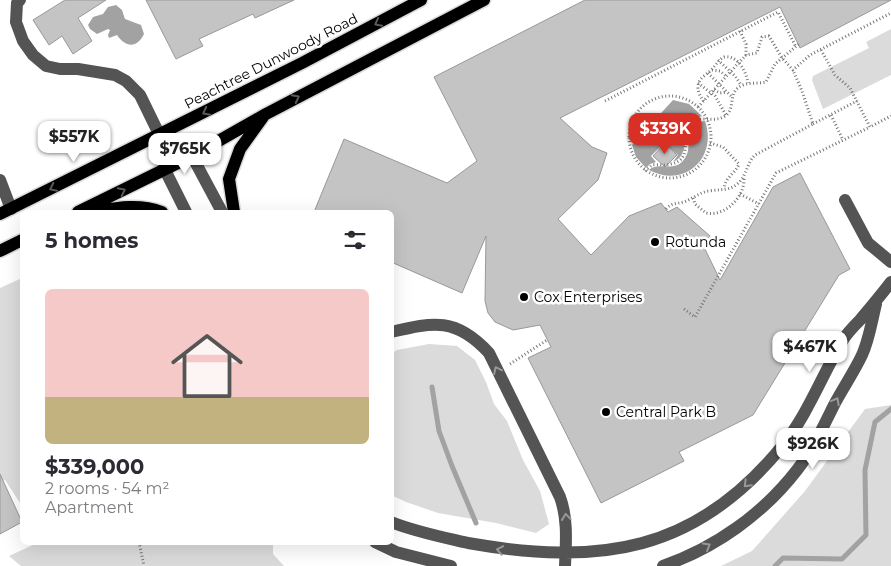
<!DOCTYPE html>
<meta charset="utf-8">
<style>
:root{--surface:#fff;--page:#f7f7f7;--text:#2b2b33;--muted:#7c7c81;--accent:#d93025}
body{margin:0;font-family:Montserrat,sans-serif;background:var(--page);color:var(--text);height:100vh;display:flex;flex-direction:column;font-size:19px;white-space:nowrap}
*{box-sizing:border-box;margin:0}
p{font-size:16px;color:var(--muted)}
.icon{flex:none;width:28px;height:28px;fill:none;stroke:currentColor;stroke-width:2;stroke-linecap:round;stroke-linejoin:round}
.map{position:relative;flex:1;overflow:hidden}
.details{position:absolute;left:20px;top:210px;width:374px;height:335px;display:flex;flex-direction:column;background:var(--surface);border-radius:8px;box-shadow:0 5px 20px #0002}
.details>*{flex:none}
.price{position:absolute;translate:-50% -42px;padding:0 11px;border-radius:10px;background:#fff;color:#222;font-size:16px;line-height:32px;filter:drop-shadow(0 1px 2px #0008)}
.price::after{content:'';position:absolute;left:50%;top:30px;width:15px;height:11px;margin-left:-8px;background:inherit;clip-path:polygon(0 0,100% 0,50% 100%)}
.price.selected{background:var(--accent);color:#fff}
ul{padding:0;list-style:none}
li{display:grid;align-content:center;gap:10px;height:265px;padding:0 25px}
li span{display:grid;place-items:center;height:155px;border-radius:8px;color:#555}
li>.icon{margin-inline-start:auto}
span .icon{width:90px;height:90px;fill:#fffc;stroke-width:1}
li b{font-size:21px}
h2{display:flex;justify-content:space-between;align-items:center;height:60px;padding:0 25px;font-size:21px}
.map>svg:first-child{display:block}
</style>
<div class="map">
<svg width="891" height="566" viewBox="0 0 891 566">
<rect width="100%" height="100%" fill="#fff"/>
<path fill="#dbdbdb" d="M891,29V75L823,109L812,80L813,76L869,48L866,42Z
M22,278V506L5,480L0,482V288Z
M429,344L457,346L475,360L486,382L494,404L507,421L523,460L540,491L549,524L536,533L496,523L438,513L406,502L391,495V354L397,350Z
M891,405V566H721L752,551L805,491L865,409Z
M273,543V554L284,566H21L9,556L37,543Z"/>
<path fill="#a2a2a2" d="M116,5L122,10L125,19L141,25L144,34C137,49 125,47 117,35L109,38L108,35L110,30L108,29L97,34L90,29L88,25L93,17L103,14L108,7Z
M673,100L689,104L702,116L691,120L689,124L679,115L669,126L680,137L684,133C685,145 686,156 673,162L678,155L664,143L651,156L656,162L650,164L646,168L636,157L632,145Z
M705,121C718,158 684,189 649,170C659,160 678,176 687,154C690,146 687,138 689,129L696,122Z"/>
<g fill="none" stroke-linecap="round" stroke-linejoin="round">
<path stroke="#a2a2a2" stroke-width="5" d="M432,387L439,431L452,466L476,523
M775,566L783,558L842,559L866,535L865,470L875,422L891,409"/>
</g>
<path fill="#c4c4c4" stroke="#989898" d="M65,0H106L78,18L92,41L73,54L62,36L49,45L33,20Z
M146,0H294L255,18L253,14L199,39L203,46L176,59Z
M585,0H891L800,48L780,7L560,118L592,147L607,153L598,180L558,219L591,255L629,216L661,203L668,212L677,207L710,236L704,247L720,280L773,187L800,173L850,269L839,275L753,415L679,452L684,461L601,503L528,358L551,347L540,325L513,330L495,322L488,313L485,301L486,236L462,293L391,262V212H314L344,139L447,183L477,161L434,77Z
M679,116L689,125L679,135L669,126Z
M665,143L677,155L665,167L653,156Z
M0,474L22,522L0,534Z"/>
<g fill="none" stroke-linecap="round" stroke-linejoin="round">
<g stroke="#dbdbdb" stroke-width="15">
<path id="major" d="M78,212L192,156L266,114L484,0
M90,212C115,208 138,203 162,212
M234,212L229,179L240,149L263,117
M0,214L302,63L421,0
M0,251L22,240"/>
</g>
<path stroke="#767676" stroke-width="3" stroke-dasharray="1 2.5" stroke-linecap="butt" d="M740,31L746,44V55L757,53L762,37L769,36L782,58L793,70L810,55L891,13
M821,50L835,75L850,88L870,127L891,116
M718,60L735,76L741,85
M712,70L720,71L726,76
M708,73L732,97
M698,83L715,96L726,115
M714,90L720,93L727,92
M629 137a41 41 0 1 1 82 0a41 41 0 1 1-82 0Z
M605,101L778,12L796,47
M704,101C697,93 695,83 704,76C706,74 708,73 710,71C715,67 717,61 724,57C738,55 746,71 748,83
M698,107L746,55
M831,115L843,140
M813,124L857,101
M710,143L723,147L739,164C735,174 725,177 724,189
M645,171L652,165C659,164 665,166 671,164C694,159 680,138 689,126C698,113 713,124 725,116C737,108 726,92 743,85C751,82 759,84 766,82L775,64L799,44
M740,194L759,204
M693,198L695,204L706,213C725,217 745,197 744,178
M666,209C671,203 676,204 684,202C692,199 700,192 709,191C719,189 728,191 736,185C747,177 746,164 755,155L813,124L802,91L793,70
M684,309L695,317L776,173L870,127
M510,364L547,340
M139,542L144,566"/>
<path stroke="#545454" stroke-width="12" d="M20,0L17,3L16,22L23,41L33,55L46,66L60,69H78L115,75L126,81L140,95L160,136L165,170L186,212
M160,136L192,156L222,212
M0,180L11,209
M845,200L868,243L891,262
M391,332C434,322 456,317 489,353L560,497C568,519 566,542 565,566
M391,522C416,532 442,537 468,543C599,566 696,553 783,445C808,414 822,375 843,340C847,333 854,326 860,320C871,307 881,295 891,282
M375,542L396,552L451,566
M663,566C715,548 763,514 797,470C812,451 823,427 834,405C843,388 854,372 862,355C869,340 872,320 876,304"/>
<use href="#major" stroke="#000" stroke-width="12"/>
</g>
<defs><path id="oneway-chevron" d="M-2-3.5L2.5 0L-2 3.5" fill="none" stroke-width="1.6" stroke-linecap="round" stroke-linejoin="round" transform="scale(1.25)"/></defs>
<g stroke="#595959">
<use href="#oneway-chevron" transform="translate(378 23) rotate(152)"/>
<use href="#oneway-chevron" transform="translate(296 98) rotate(-27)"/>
<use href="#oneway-chevron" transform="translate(206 112) rotate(153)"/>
<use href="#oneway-chevron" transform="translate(53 188) rotate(154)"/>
<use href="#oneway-chevron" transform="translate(122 191) rotate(-26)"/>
</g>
<g stroke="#989898">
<use href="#oneway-chevron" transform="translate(497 370) rotate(-116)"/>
<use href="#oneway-chevron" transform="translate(836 401) rotate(-62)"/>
<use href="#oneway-chevron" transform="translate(747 484) rotate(135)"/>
<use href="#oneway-chevron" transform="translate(566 517) rotate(-97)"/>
<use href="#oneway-chevron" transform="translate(707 546) rotate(-30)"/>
<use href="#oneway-chevron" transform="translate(500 550) rotate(-169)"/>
</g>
<g fill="#000" stroke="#fff" stroke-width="2">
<circle cx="655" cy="242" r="5"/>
<circle cx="524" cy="297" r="5"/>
<circle cx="606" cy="412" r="5"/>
</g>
<g text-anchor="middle" stroke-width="5" stroke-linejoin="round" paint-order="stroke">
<g font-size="14" fill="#000" stroke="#fff">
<text transform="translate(271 61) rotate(-27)" y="5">Peachtree Dunwoody Road</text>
</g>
<g font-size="14" fill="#000" stroke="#fff" text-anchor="start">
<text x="665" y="247">Rotunda</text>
<text x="534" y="302">Cox Enterprises</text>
<text x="616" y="417">Central Park B</text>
</g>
</g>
</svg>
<b class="price selected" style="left:665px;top:155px">$339K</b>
<b class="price" style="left:74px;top:163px">$557K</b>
<b class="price" style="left:185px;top:175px">$765K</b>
<b class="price" style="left:810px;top:373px">$467K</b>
<b class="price" style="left:813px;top:470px">$926K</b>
<section class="details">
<h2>5 homes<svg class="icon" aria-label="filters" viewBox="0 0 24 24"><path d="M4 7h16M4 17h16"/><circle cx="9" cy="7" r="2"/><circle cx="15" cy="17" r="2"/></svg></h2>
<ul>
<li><span style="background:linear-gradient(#f6c9c9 70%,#c2b280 0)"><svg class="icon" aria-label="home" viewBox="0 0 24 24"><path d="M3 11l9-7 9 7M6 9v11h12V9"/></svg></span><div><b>$339,000</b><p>2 rooms · 54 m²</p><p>Apartment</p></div></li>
</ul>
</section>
</div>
